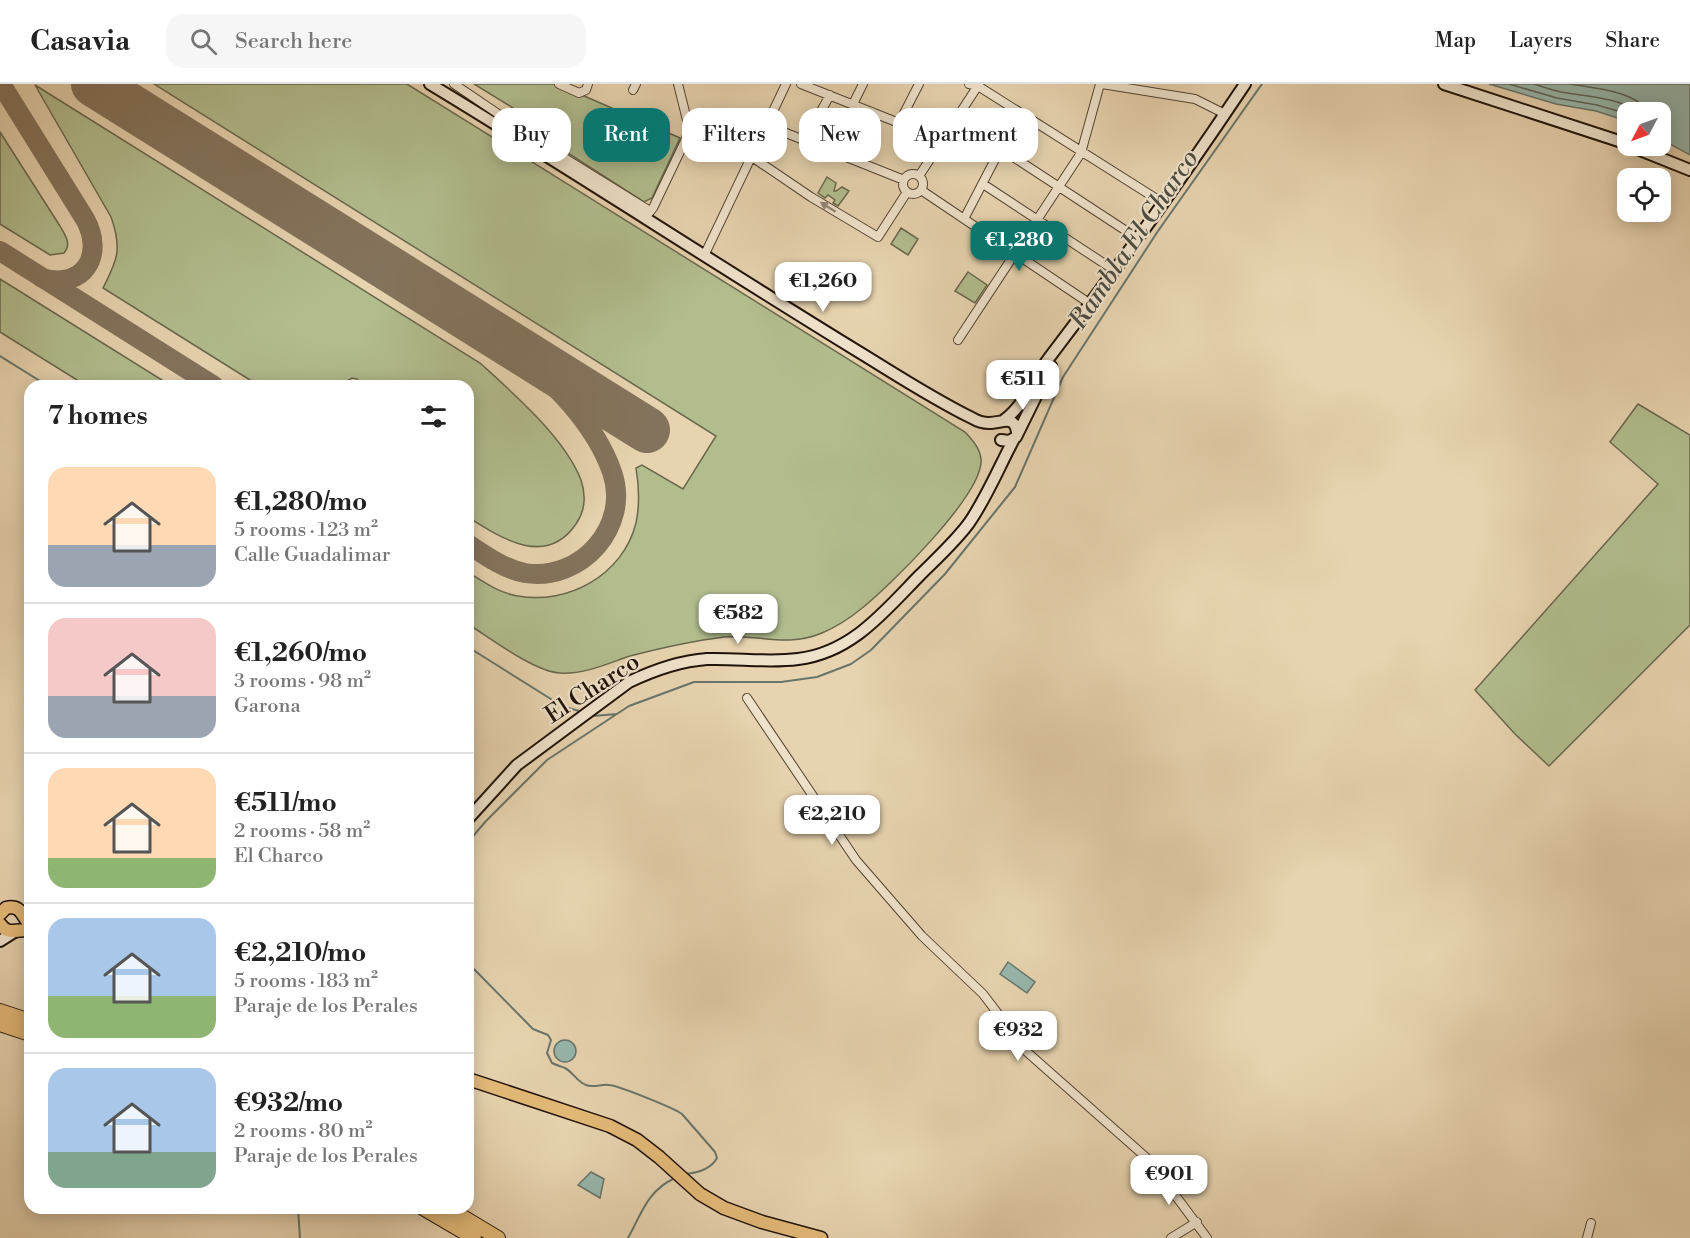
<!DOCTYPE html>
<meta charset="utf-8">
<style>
:root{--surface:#fff;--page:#f6f6f6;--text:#222;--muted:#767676;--line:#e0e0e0;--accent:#0f766e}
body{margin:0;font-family:"Libre Bodoni",serif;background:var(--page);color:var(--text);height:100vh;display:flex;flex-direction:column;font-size:22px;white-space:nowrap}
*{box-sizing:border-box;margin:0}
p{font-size:20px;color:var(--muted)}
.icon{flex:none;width:33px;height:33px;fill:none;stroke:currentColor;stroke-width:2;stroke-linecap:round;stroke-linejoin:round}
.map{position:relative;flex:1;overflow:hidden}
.side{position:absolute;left:24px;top:296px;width:450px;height:834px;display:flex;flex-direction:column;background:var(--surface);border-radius:18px;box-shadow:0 3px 15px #0003}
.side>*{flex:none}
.banner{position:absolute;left:492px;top:24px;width:570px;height:54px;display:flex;gap:12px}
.needle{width:39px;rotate:229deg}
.controls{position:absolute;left:1617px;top:18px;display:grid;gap:12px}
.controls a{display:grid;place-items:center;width:54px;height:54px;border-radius:12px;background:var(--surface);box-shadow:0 3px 15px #0003;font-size:30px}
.price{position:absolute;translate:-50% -51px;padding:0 14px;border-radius:12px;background:#fff;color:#222;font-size:20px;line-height:39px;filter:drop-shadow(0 2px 3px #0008)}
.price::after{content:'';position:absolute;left:50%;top:36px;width:18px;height:14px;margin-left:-9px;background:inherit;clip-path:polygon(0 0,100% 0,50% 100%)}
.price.current{background:var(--accent);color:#fff}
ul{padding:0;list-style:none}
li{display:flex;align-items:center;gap:18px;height:150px;padding:0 24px}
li+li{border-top:2px solid var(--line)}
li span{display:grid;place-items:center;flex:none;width:168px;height:120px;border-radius:18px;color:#555}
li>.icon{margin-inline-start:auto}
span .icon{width:72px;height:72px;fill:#fffc;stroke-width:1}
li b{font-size:26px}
h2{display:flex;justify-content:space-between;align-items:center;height:72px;padding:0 24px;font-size:26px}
.tag{padding:0 21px;border-radius:18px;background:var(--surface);box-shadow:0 3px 15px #0003;font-size:21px;line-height:54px}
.tag.current{background:var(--accent);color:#fff}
header{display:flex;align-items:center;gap:36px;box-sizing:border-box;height:84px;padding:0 30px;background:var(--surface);border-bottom:2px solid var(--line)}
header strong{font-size:28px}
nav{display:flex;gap:33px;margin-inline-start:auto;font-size:21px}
.search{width:420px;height:54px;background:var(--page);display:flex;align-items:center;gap:15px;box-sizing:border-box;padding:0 21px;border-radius:18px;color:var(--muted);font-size:22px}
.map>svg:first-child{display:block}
</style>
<header>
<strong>Casavia</strong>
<div class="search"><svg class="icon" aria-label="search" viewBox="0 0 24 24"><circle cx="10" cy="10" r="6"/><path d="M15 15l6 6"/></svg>Search here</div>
<nav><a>Map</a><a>Layers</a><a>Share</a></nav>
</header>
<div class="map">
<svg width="1690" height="1154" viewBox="0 0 1690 1154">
<rect width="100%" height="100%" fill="#e7d3af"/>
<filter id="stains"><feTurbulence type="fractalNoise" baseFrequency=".00333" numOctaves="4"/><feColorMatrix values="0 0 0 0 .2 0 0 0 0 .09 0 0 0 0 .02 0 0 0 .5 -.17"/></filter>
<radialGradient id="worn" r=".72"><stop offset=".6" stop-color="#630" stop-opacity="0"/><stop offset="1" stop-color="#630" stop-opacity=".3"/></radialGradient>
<path fill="#b2bd8e" stroke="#69684c" stroke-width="1.5" d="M154,0H407L965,348C973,357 982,366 981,379C978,415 890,502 861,525C850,534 836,543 822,549C786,564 759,550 724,553C692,557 661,564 630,572C609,579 583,591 560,589C535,588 490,554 468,540V488C484,498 499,509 518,512C568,521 623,491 636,439C640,420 639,402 636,384L642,381L683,405L716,352Z
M474,0H557L680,54L652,114L644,118L560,64L565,56Z
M35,1L480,279C513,309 565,354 581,396C586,411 585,427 576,440C546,484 501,454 468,433V302L361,301L357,295L352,294L347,297L345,301H258L103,204C118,175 122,164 111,133Z
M0,48L60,142C65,151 72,160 64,169L50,171L0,140Z
M827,93L836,99L834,107H836L842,103L849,107L838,122L833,119L835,116L828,111L825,114L818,109Z
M901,144L918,155L908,171L891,160Z
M968,188L987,201L975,219L955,207Z
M0,195L170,301H85L0,248Z
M1638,320L1690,351V541L1549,682L1515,650L1475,606L1658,400L1610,358Z"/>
<path fill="#97b7ad" stroke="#67756b" stroke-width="1.5" d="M1489,0H1690V71L1661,55L1660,28H1628L1627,37L1596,27L1556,20Z
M1008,878L1035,898L1027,909L1000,890Z
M554 967a11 11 0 1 1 22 0a11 11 0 1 1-22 0Z
M591,1088L604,1095L600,1114L578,1101Z"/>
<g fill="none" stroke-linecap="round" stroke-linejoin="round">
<path stroke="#5c655b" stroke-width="1.5" d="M1509,0L1557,14L1597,21L1628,30
M1534,0C1543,3 1552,6 1561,8C1583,12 1621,14 1638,28
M1570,0C1593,4 1636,7 1648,28"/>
<path stroke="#67756b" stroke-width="2" d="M0,272L48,302
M468,563L562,622L579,627
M593,632L617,630
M468,758L486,737L547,676L629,622L694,598H781L817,593L851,580L871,566L945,490L1015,403L1063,293L1158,147L1262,0
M468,879L533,945L548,951L551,956L547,969L552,979C556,981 560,982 565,984C573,988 577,998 586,1001C593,1004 601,1000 609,1001C617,1001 676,1025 682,1030L715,1068L717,1074C711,1085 696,1089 685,1090
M298,1124L300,1154
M628,1154C642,1129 647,1107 675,1094"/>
<path stroke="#84735c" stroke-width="20" d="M1,0L85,135C105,171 84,206 42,194
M0,167L214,302
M468,460C486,472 504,485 525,489C581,498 631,442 612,388C594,336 549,296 510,260"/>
<path stroke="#84735c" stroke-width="46" d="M94,0L647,346"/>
<g stroke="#524332" stroke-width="10">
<path id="street" d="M454,0L550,65L650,127
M559,0L579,9L586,6L588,0
M801,0L899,39L919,0
M969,0L978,2L1163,119
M1102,0L1195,15L1225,30
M633,6L636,0
M853,20L863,0
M766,41L904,96
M805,56L830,11
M1001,65L1137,154
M845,72L872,28
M752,73L811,113L878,153L907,108
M903 100a10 10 0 1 1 20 0a10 10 0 1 1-20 0Z
M919,92L979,0
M983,100L1114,186
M921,106L1089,219
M649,129L653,124L686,55L688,46L687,36L678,0
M964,135L1019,29
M704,172L786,0
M958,256L1081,69L1100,0
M747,614L856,776L922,852L983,910L1027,968L1149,1076L1207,1154
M1171,1154L1197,1138
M1587,1154L1591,1139"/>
</g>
<g stroke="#201309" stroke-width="14">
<path id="secondary" d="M430,0C572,86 712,178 854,265C892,288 931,314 972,334C977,337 983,339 989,339C1002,339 1014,330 1017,348
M1444,0L1628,60
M1630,62L1690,86
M1004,336C1025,321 1034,294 1049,274C1117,185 1183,93 1245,0
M1001,356L1009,357L1016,353L1051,282
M468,735L517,681L629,598C654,586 679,577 707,575C738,574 768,579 798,575C851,569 884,528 919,492C936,475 955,458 969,439C987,413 999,383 1014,355
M0,857L14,848"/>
</g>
<g stroke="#201309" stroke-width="15">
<path id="primary" d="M0,830L6,824C21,820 22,832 30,841
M0,840C8,852 18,845 30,846
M468,995L610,1042L637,1056L659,1073L700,1110L724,1124L762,1138L821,1154"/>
</g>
<g stroke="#201309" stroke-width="16">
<path id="highway" d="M0,927L30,937
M0,940L30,950
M423,1124L474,1154
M448,1124L498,1154"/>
</g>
<use href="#street" stroke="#efe2cb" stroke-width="8"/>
<use href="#secondary" stroke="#efe2cb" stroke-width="10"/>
<use href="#primary" stroke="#e4ba78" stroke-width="12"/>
<use href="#highway" stroke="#e4ba78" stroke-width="14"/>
</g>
<defs><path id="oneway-solid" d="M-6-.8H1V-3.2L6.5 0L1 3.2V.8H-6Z" transform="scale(1.5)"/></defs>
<use fill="#928574" href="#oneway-solid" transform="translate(828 123) rotate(-148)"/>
<g text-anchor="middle" stroke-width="4.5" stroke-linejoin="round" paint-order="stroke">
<g font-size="24" fill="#201309" stroke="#efe2cb">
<text transform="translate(592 604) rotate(-33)" y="8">El Charco</text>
</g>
<g font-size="26" font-style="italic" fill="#4a4c42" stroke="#efe2cb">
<text transform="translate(1133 155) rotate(-56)" y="9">Rambla El Charco</text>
</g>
</g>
<rect width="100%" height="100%" filter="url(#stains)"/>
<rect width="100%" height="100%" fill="url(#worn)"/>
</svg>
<div class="controls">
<a><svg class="needle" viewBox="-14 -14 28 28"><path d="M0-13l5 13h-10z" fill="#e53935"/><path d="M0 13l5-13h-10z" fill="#767676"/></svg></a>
<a><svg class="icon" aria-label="locate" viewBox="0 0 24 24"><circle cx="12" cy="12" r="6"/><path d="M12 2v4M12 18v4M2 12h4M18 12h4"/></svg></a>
</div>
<b class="price current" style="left:1019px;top:188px">€1,280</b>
<b class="price" style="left:823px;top:229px">€1,260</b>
<b class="price" style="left:1023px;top:327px">€511</b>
<b class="price" style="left:738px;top:561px">€582</b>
<b class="price" style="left:832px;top:762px">€2,210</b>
<b class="price" style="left:1018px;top:978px">€932</b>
<b class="price" style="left:1169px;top:1122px">€901</b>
<div class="banner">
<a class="tag">Buy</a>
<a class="tag current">Rent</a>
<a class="tag">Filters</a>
<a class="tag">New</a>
<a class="tag">Apartment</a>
</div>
<section class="side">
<h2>7 homes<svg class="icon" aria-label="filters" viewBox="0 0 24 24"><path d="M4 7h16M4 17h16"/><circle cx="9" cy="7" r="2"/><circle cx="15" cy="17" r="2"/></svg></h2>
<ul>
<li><span style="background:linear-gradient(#ffd9b3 65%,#9aa5b1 0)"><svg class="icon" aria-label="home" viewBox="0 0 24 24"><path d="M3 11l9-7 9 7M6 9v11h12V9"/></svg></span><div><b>€1,280/mo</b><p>5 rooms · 123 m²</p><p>Calle Guadalimar</p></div></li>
<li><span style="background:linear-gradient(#f6c9c9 65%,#9aa5b1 0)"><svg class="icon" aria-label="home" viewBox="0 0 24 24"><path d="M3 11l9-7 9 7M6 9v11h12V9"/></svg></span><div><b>€1,260/mo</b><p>3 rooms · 98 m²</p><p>Garona</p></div></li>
<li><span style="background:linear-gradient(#ffd9b3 75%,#8fb573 0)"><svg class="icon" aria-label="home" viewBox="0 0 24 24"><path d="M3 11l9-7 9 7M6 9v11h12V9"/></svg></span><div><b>€511/mo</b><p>2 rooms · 58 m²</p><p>El Charco</p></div></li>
<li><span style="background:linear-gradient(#a9c7e8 65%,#8fb573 0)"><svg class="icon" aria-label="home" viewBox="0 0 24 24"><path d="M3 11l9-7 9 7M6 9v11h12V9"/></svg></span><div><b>€2,210/mo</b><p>5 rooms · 183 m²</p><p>Paraje de los Perales</p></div></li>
<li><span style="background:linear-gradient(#a9c7e8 70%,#7fa58c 0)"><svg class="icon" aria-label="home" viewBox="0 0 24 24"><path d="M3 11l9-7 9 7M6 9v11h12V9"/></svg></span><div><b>€932/mo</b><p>2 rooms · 80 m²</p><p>Paraje de los Perales</p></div></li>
</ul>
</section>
</div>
